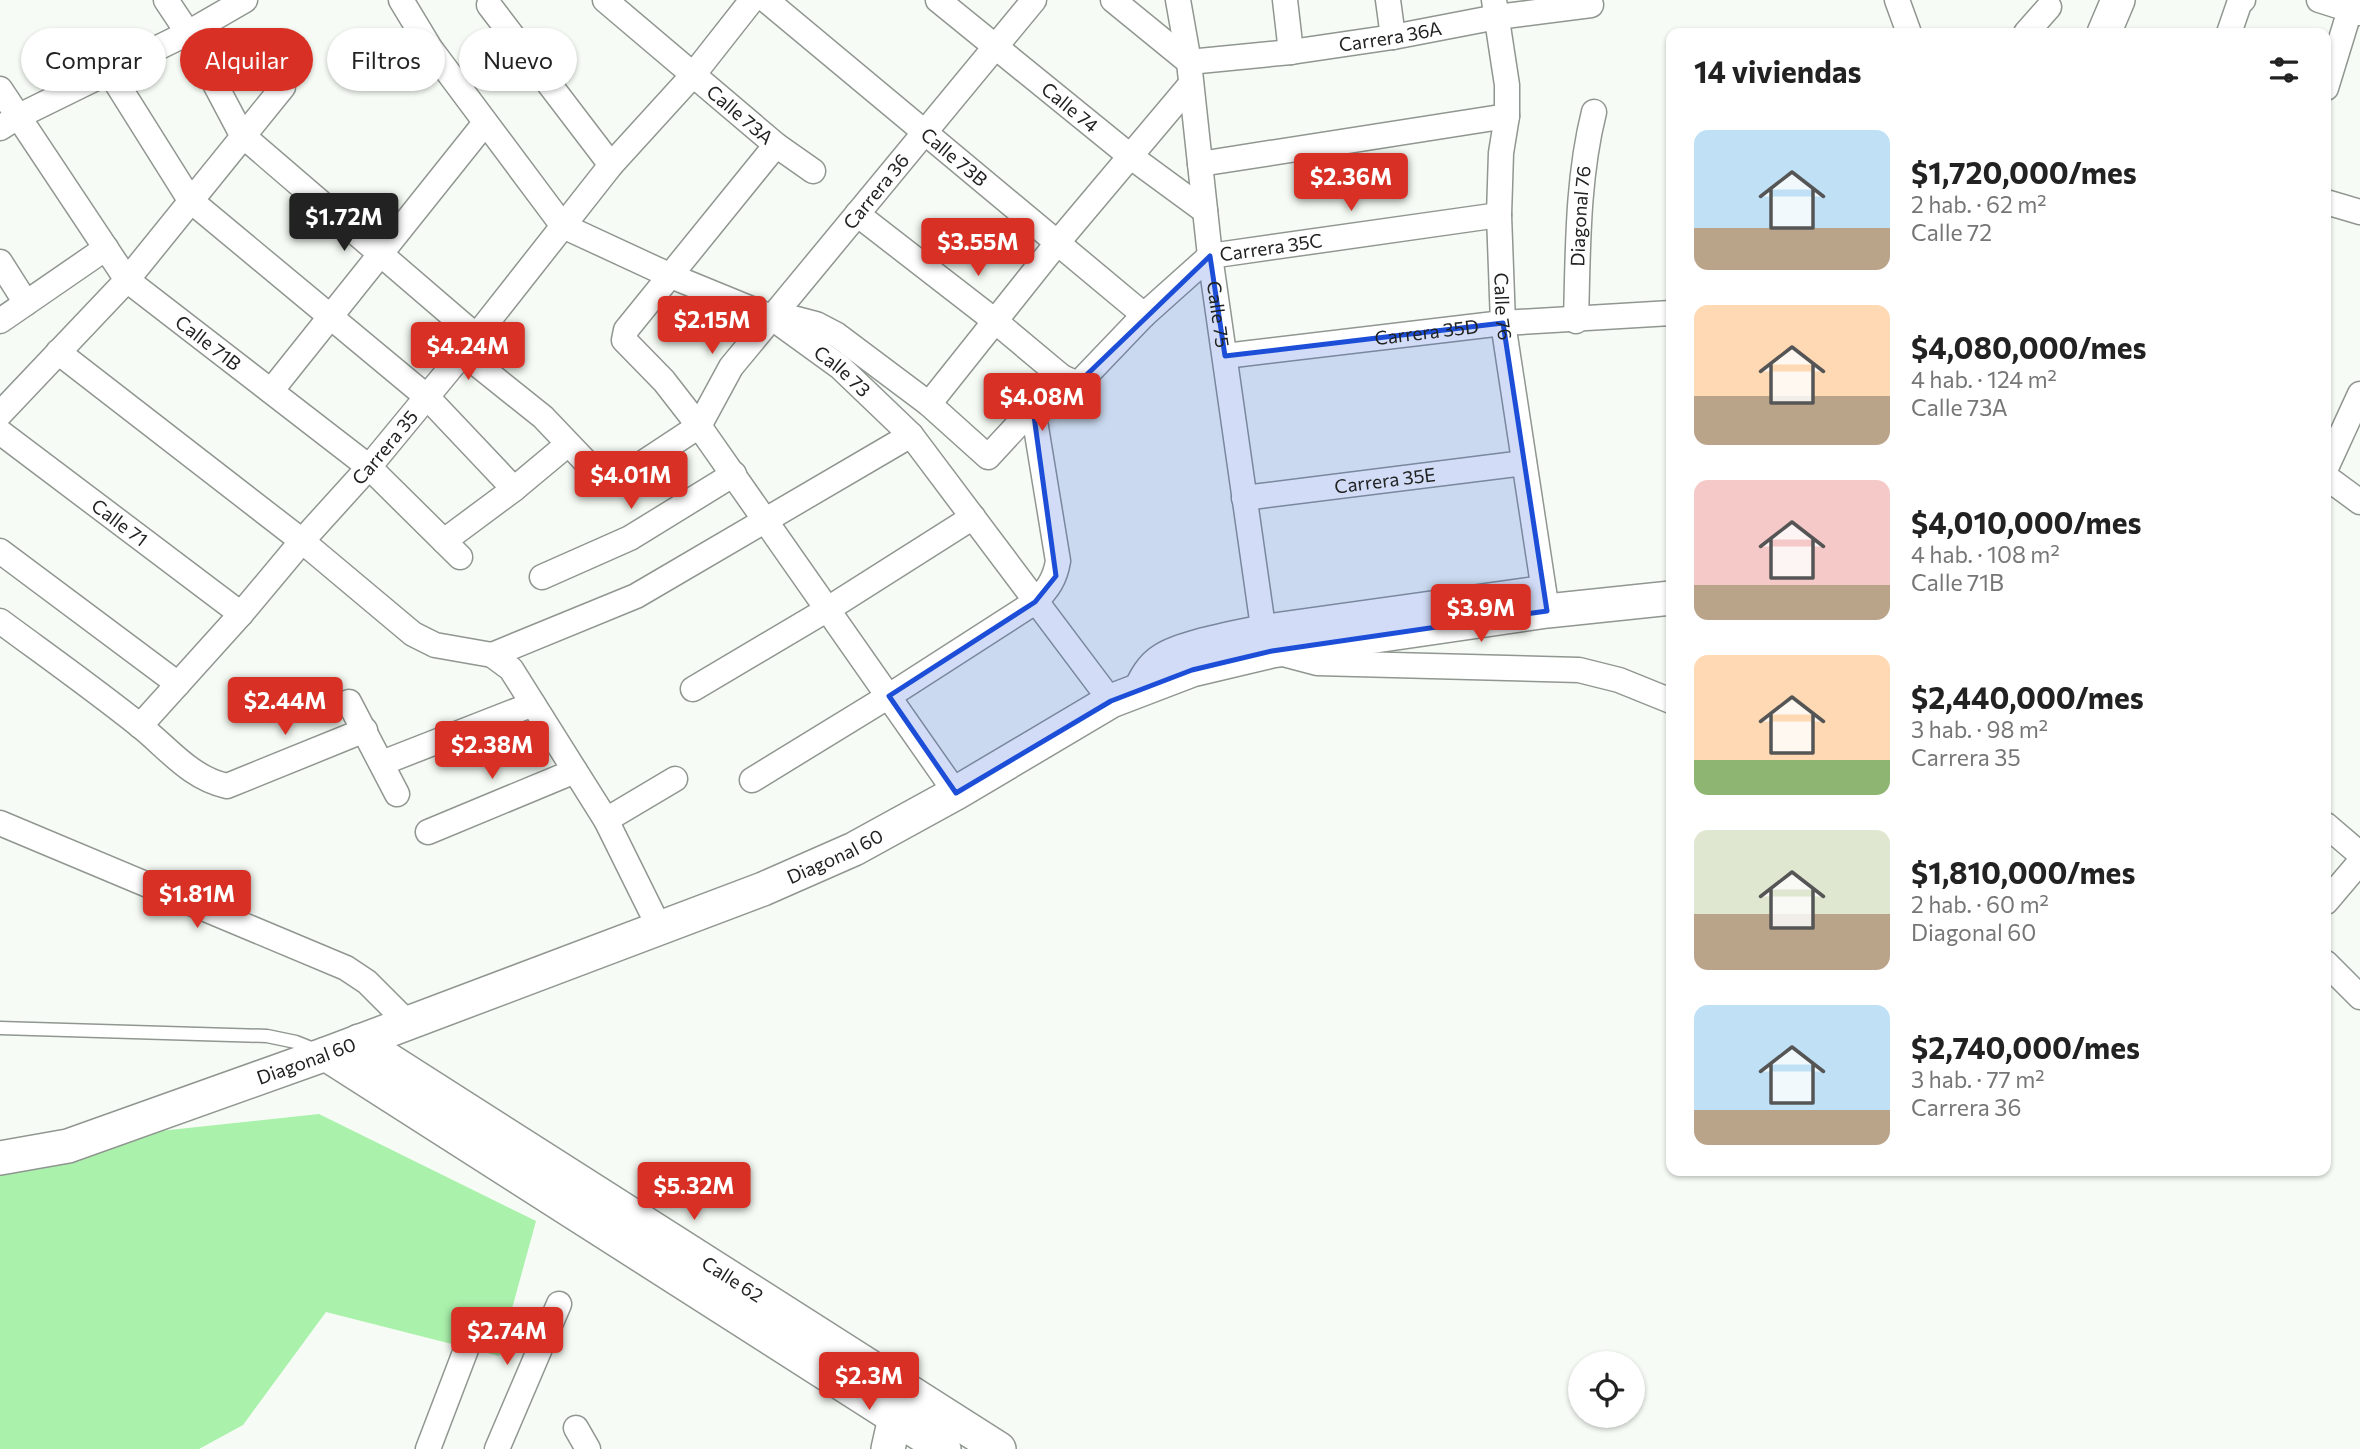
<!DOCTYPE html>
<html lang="es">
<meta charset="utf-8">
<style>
:root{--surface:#fff;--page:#f6f6f6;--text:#222;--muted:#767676;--accent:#d93025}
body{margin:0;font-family:Commissioner,sans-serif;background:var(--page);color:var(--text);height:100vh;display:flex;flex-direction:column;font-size:26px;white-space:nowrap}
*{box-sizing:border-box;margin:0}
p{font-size:23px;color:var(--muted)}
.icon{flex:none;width:38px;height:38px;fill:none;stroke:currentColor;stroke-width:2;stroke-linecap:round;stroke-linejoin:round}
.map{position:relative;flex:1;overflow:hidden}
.side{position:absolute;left:1666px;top:28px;width:665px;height:1148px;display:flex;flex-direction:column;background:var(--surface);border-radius:14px;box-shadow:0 2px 5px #0004}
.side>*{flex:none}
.guide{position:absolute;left:21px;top:28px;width:665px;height:63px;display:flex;gap:14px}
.tools{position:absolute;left:1568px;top:1351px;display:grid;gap:14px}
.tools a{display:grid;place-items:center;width:77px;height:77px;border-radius:50%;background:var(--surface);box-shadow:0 2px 5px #0004;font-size:35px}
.price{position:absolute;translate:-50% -60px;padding:0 16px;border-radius:7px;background:var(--accent);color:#fff;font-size:23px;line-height:46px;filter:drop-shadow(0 2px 4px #0008)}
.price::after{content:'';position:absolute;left:50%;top:42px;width:21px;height:16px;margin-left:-10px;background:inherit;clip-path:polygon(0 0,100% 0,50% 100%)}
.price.active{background:#222;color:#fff}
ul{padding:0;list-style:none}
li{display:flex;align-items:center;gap:21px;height:175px;padding:0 28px}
li span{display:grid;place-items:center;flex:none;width:196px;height:140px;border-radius:14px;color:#555}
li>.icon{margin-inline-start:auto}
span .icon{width:84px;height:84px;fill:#fffc;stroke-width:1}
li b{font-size:30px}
h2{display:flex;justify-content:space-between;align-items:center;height:84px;padding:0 28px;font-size:30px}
.chip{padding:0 24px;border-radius:32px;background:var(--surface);box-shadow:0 2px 5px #0004;font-size:24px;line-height:63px}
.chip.active{background:var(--accent);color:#fff}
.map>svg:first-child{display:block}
</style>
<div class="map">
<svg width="2360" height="1449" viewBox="0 0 2360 1449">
<rect width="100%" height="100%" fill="#f6fcf5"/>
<path fill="#aaf1ab" d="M319,1114L536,1221L499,1356L326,1312L243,1425L199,1449H0V1148Z"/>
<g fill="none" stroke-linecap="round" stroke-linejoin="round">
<g stroke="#909690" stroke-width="15">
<path id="lane" d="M0,1028L267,1036L296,1042L316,1050"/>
</g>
<g stroke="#909690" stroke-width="27">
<g id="street">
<path d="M166,0L188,33L242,135L476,336"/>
<path id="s1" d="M401,0L430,48L563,226L671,276L771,317L840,367L911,435L1111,701"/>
<path id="s2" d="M605,0L776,145L813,171"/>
<path id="s3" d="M766,0L1144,315"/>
<path id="s4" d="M938,0L1130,156L1205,211"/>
<path id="s5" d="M1113,0L1189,62L1291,52L1393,37L1497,17L1591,5"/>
<path id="s6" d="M1178,0L1189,62L1210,256L1263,627"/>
<path d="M1285,0L1291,52"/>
<path d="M1388,0L1393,37"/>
<path id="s7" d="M1494,0L1507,85V116L1501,153L1499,215L1503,323L1547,611"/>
<path d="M1897,0L1909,33"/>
<path d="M2319,0L2360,13"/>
<path d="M489,5L611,165"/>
<path d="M2026,33L2049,7"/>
<path d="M2229,33L2239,4L2243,0"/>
<path d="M109,71L190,200L427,397L514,489"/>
<path d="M2326,88L2353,0"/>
<path id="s8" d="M0,89L127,280L369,467L460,557"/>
<path d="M0,128L19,116L188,33L245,0"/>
<path d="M776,145L626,330L624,340L664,381L699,426L956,793"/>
<path d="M1200,164L1507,116"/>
<path d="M2326,202L2360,212"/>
<path id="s9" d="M857,214L995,321L1062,377L1078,384L1144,315L1210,256L1499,215"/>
<path d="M0,262L26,303"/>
<path d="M777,318L797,319L816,324L837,335L929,404L988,457L1062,377"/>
<path d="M0,321L106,248"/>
<path id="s10" d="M1576,321C1578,251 1577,180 1594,112"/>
<path d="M58,352L302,541L413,634L435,645L492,655L511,669L606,820L659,927"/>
<path id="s11" d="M463,353L543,417L605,482H614L699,426L731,367L1034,0"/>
<path id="s12" d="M1225,356L1503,323L1671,313"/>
<path d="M271,391L485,123"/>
<path d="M929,404L1058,242L1191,84"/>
<path d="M0,414L127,280L283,87"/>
<path id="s13" d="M0,432L241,614"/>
<path d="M2326,468L2360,394"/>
<path d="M2326,477L2360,502"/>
<path id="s14" d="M1244,498L1524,463"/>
<path d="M444,541L514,489L568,444"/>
<path d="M0,551L178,684"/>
<path d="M542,577L630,538L734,474"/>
<path d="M0,621C46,655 94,689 139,725C168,748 190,778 227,786L365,730"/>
<path d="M1283,654L1317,663L1579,670L1619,680L1671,701"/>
<path d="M492,655L636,596L911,435"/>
<path d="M693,689L828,609L973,517"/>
<path d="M1135,691C1141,677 1148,664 1161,656C1182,642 1237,633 1263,627L1543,588"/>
<path d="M349,702L397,794"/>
<path id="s15" d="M140,726L241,614L302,541L369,467L463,353L611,165L693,75L752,0"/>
<path d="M382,763L533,704"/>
<path d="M752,780L889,696L1035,602C1048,589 1055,579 1058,561L1033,409"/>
<path d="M606,820L675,779"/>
<path d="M0,823L346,968L367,982L407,1022"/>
<path d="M2326,825L2360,854"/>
<path d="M428,832L575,771"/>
<path d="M2326,902L2360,862"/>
<path d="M2326,963L2360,997"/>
<path d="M576,1428L588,1449"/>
<path d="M428,1449L475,1326"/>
<path d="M497,1449L559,1304"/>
</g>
</g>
<g stroke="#909690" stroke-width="36">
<g id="secondary">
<path d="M2104,33L2118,0"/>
<path id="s16" d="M359,1041L999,1449"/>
<path d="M326,1054L944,1449"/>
<path id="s17" d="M0,1158L68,1146L326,1054L763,889L854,849L956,793L1111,701L1192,670L1272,651L1547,611L1671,598"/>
<path d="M888,1449L895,1418L904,1399"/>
</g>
</g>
<use href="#lane" stroke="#fff" stroke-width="12"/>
<use href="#street" stroke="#fff" stroke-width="24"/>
<use href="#secondary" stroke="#fff" stroke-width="33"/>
</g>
<path fill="#1d4ed8" fill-opacity="0.2" stroke="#1d4ed8" stroke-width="5" stroke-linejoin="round" d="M1210,256L1225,356L1503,323L1547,611L1272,651L1192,670L1111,701L956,793L889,696L1035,602L1056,576L1033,409L1062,377L1076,385Z"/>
<g text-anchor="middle" stroke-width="7" stroke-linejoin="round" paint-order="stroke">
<g font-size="19" fill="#212321" stroke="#fff">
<text dy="7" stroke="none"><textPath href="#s5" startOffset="301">Carrera 36A</textPath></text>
<text dy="7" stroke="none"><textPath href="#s4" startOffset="170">Calle 74</textPath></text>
<text dy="7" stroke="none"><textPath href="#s2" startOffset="177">Calle 73A</textPath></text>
<text dy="7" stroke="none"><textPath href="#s3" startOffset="245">Calle 73B</textPath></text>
<text dy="7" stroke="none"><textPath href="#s11" startOffset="598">Carrera 36</textPath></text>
<text dy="7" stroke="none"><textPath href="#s10" startOffset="105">Diagonal 76</textPath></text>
<text dy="7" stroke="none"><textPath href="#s9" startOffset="525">Carrera 35C</textPath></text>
<text dy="7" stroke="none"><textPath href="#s7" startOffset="308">Calle 76</textPath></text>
<text dy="7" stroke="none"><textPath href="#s6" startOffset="317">Calle 75</textPath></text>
<text dy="7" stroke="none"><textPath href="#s12" startOffset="203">Carrera 35D</textPath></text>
<text dy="7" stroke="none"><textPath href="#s8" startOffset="332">Calle 71B</textPath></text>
<text dy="7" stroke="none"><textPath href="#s1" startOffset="595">Calle 73</textPath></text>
<text dy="7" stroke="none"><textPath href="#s15" startOffset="371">Carrera 35</textPath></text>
<text dy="7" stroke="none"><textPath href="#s14" startOffset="142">Carrera 35E</textPath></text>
<text dy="7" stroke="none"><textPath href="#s13" startOffset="150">Calle 71</textPath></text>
<text dy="7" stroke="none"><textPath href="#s17" startOffset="889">Diagonal 60</textPath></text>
<text dy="7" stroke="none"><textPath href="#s17" startOffset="322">Diagonal 60</textPath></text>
<text dy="7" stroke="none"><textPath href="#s16" startOffset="443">Calle 62</textPath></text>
</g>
</g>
</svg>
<div class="tools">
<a><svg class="icon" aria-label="locate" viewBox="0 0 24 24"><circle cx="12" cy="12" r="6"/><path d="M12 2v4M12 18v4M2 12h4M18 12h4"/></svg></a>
</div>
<b class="price" style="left:1351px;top:213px">$2.36M</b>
<b class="price active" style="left:344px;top:253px">$1.72M</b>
<b class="price" style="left:978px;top:278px">$3.55M</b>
<b class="price" style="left:712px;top:356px">$2.15M</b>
<b class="price" style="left:468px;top:382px">$4.24M</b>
<b class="price" style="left:1042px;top:433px">$4.08M</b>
<b class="price" style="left:631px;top:511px">$4.01M</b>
<b class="price" style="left:1481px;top:644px">$3.9M</b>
<b class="price" style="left:285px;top:737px">$2.44M</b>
<b class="price" style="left:492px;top:781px">$2.38M</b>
<b class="price" style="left:197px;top:930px">$1.81M</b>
<b class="price" style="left:694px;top:1222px">$5.32M</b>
<b class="price" style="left:507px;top:1367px">$2.74M</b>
<b class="price" style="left:869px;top:1412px">$2.3M</b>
<div class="guide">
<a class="chip">Comprar</a>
<a class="chip active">Alquilar</a>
<a class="chip">Filtros</a>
<a class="chip">Nuevo</a>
</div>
<section class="side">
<h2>14 viviendas<svg class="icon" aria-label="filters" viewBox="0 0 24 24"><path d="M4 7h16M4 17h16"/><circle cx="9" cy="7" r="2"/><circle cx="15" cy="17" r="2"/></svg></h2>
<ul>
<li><span style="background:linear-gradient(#bfe0f5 70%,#b9a48a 0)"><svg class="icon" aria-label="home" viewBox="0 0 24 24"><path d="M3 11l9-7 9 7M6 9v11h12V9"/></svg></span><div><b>$1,720,000/mes</b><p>2 hab. · 62 m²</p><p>Calle 72</p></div></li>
<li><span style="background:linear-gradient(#ffd9b3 65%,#b9a48a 0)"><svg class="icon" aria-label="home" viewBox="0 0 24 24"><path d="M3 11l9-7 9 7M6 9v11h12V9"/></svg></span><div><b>$4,080,000/mes</b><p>4 hab. · 124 m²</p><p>Calle 73A</p></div></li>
<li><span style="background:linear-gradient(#f6c9c9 75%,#b9a48a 0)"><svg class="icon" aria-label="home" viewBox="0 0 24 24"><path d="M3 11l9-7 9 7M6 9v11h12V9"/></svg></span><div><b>$4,010,000/mes</b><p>4 hab. · 108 m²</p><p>Calle 71B</p></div></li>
<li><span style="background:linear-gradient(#ffd9b3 75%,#8fb573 0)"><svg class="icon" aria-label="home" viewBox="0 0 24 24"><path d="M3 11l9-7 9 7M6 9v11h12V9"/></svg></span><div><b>$2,440,000/mes</b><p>3 hab. · 98 m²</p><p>Carrera 35</p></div></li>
<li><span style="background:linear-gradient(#dfe7d0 60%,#b9a48a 0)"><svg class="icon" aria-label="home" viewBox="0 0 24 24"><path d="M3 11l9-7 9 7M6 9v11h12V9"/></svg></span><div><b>$1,810,000/mes</b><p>2 hab. · 60 m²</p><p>Diagonal 60</p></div></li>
<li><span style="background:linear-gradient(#bfe0f5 75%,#b9a48a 0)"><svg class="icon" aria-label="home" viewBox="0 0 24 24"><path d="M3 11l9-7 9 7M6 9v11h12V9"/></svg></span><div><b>$2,740,000/mes</b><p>3 hab. · 77 m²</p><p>Carrera 36</p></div></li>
</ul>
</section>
</div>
